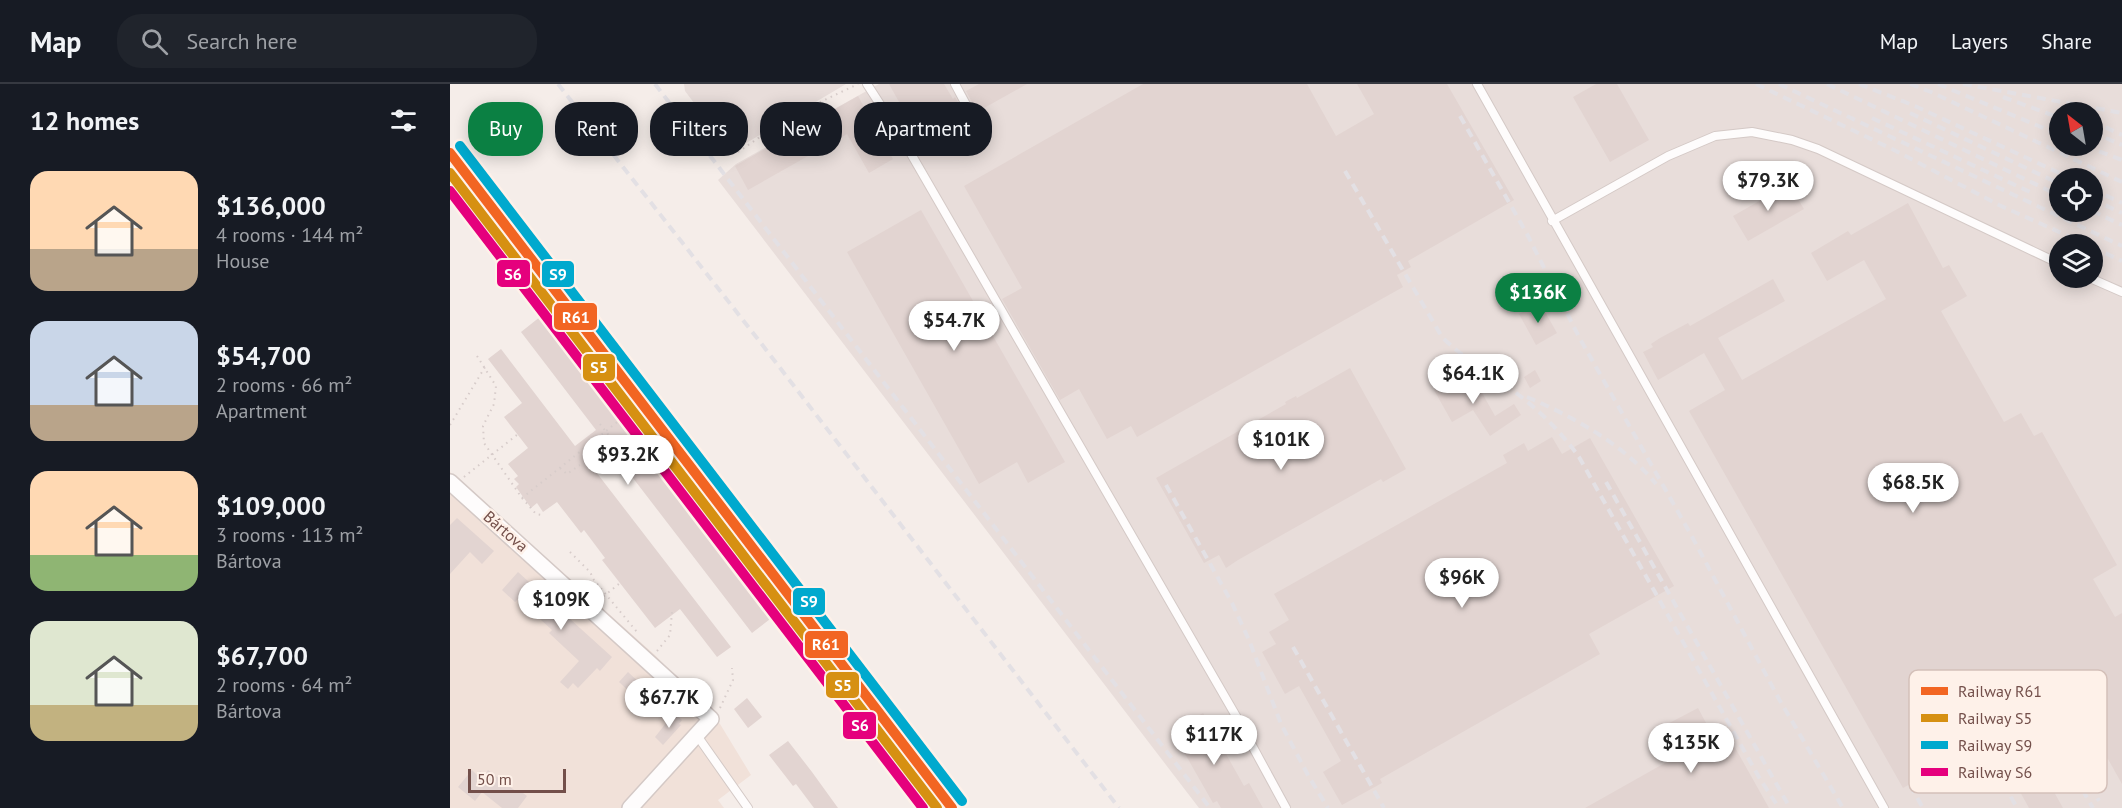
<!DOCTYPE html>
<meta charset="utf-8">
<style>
:root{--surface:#171b24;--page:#20242c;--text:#f1f3f6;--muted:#9ea1a6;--line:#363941;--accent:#0b8043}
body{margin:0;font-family:"PT Sans",sans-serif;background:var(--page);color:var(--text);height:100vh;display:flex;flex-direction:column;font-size:22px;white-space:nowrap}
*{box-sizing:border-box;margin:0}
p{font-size:20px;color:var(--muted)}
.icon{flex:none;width:33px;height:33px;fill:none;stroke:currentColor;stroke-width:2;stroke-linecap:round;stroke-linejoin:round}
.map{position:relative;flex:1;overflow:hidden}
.details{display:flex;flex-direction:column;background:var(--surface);width:450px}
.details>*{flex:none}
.guide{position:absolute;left:18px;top:18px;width:570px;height:54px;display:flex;gap:12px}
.needle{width:39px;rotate:329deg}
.tools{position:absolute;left:1599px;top:18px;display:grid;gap:12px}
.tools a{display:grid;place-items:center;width:54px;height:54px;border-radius:50%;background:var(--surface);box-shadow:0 3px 15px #0003;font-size:30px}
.scale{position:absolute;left:18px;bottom:15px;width:98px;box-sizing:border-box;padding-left:6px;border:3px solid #734f4a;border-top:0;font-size:16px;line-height:21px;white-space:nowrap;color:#734f4a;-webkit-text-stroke:4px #fef1e9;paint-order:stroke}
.price{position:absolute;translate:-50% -51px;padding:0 14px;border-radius:21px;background:#fff;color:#222;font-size:20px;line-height:39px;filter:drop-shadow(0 2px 3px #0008)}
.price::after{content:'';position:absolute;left:50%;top:36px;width:18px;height:14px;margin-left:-9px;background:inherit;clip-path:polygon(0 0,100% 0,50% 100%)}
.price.current{background:var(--accent);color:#fff}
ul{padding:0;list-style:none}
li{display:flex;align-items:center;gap:18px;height:150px;padding:0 30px}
li span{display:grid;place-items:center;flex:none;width:168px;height:120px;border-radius:18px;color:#555}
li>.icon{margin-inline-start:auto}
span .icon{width:72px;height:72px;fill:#fffc;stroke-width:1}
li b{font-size:26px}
h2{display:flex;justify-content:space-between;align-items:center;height:72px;padding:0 30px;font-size:26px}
.pill{padding:0 21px;border-radius:24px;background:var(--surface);box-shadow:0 3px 15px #0003;font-size:21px;line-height:54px}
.pill.current{background:var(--accent);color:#fff}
header{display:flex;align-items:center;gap:36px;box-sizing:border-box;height:84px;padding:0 30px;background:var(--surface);border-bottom:2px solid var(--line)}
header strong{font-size:28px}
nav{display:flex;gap:33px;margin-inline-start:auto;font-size:21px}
.search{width:420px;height:54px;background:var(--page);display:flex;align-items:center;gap:15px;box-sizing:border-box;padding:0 21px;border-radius:24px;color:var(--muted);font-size:22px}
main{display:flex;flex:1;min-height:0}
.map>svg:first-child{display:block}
</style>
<header>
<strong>Map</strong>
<div class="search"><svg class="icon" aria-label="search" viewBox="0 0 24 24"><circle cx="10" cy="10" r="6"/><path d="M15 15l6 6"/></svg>Search here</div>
<nav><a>Map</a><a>Layers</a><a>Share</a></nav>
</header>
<main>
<section class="details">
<h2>12 homes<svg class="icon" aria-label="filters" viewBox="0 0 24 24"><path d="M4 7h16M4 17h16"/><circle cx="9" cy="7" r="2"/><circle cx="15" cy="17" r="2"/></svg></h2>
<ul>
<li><span style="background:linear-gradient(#ffd9b3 65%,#b9a48a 0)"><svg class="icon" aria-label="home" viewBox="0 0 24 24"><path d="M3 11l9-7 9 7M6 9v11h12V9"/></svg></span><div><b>$136,000</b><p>4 rooms · 144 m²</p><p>House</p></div></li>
<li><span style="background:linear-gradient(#c9d6e8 70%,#b9a48a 0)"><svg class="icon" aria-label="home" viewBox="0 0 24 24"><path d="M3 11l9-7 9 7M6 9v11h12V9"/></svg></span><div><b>$54,700</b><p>2 rooms · 66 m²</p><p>Apartment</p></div></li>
<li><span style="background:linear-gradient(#ffd9b3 70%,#8fb573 0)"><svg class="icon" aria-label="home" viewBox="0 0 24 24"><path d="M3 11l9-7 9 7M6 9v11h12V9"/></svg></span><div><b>$109,000</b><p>3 rooms · 113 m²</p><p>Bártova</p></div></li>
<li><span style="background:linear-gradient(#dfe7d0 70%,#c2b280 0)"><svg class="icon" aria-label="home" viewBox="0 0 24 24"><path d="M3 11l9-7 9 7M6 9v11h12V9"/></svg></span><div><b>$67,700</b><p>2 rooms · 64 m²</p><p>Bártova</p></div></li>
</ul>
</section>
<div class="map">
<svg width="1672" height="724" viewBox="0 0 1672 724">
<rect width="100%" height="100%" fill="#f5ede9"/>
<path fill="#f1e1d9" d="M0,388L206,572L270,640L301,691L268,716L274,724H0Z"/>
<path fill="#e8ddda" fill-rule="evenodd" d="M234,0H396L281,68L235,7Z
M429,0H1672V724H749L268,96L286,80ZM1610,28H1642V62H1610ZM1610,94H1642V128H1610ZM1610,160H1642V194H1610Z"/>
<path fill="#e2d4d1" d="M439,0H494L503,15L505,13L517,34L472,59Z
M529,0H577L527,28L516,7Z
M693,0H857L886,52L924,30L907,0H997L1064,116L958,177L961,183L947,191L953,203L687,353L681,342L657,355L629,305L610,316L552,215L572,204L514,102Z
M1146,0H1167L1199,56L1160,78L1123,13Z
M408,12L443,75L419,89L397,50L298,106L285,82Z
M1339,100L1354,125L1298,157L1283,132Z
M1458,119L1493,184L1499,181L1517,212L1491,227L1554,338L1571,329L1584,352L1592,348L1667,481L1643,495L1665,533L1672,529V700L1621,609L1453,704L1239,327L1275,306L1254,269L1208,296L1193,268L1203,263L1201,260L1210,254L1238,239L1240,242L1323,195L1335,217L1268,254L1292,296L1436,215L1414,176L1377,197L1361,169L1398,147L1401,151Z
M471,126L615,378L578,399L567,378L529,400L397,168Z
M110,217L341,519L302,549L153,355L133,371L281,563L267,573L230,525L205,544L152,476L155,474L134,446L131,449L107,418L93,428L87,419L81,424L66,403L69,400L64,395L68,392L58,380L78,364L54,333L72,319L38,275L51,265L125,362L146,346L71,248Z
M1090,219L1107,249L1086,261L1069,230Z
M900,284L956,385L933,398L931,395L788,476L776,484L769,471L754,479L706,394L836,320L835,318L846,312L847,314Z
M1085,286L1091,297L1080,304L1074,293Z
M1011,290L1019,305L1027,300L1045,332L1064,320L1071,331L1040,352L1023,326L1002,338L984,306Z
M1102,353L1112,370L1140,354L1224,502L1139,550L1150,570L930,695L932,699L892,721L873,688L891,677L849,602L835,610L812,568L826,560L819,548L839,536L824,510L1057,379L1053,371L1074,359L1078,367Z
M7,434L44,467L32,480L20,468L0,490V441Z
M68,488L162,573L150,587L147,584L128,604L123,599L118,605L110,598L129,577L99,549L102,546L68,515L65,518L52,506Z
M178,588L191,600L182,610L169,598Z
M297,614L312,633L298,644L284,625Z
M1248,624L1271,667L1283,660L1319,724H1135L1222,675L1206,646Z
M224,629L232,636L229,640L231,641L213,661L205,653Z
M753,629L794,702L799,699L813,724H771L767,717L763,719L722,647Z
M338,657L362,688L388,724H364L346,700L343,702L319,671Z
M1577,660L1613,724H1579L1552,675Z
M22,686L27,691L30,687L35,691L38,686L67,708L69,706L77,712L68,724H52L32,708L25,717L8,703Z"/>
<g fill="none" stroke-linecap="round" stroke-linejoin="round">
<g stroke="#d4c9c6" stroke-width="10">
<path id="service" d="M417,0L453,56L786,632L836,724
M505,0L535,56
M1027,0L1434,724
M1102,137L1218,72L1265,52L1302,48L1342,56L1368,65L1610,180
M1640,194L1672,208
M246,650L298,724"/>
</g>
<g stroke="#d4c9c6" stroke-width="18">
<path id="minor" d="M0,398L261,635L180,724"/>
</g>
<path stroke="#d7ccca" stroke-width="2" stroke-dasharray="1.5 4.5" stroke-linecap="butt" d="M288,68L339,33L408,0
M27,272L46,302L44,320L33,342L34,359L72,414L181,327
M176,320L208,361
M150,340L182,381
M0,341L35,283
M110,384L117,390L130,381
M14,393L68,350
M72,414L86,430L92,431
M120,468L140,488L144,496L187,548
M149,516L170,499
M207,567L220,551L222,528
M270,624L283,596L282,584"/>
<use href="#service" stroke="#fefcfc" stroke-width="8"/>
<use href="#minor" stroke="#fefcfc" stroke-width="15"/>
<path stroke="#e3e0e4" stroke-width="4" stroke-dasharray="9 6" stroke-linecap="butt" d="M108,0L307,254L669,724
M205,0L760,724
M1306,0L1444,66L1549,121L1636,160
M1329,0L1672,162
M1377,0L1610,112
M1409,0L1465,22L1620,94
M1460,0L1481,8L1672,98
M1488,0L1610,51
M1513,0L1672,29
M1553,13L1610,34
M1460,29L1610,100
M1010,32L1077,150L1129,253L1240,449L1329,615L1393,724
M1422,34L1580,108
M1642,37L1672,51
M1642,48L1672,61
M1635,62L1672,76
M895,87L992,253C1011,272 1033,285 1055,301C1083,320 1109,345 1129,373L1310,695L1329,724
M1642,105L1672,119
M1642,115L1672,129
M1642,127L1672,141
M1642,163L1672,177
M1077,313C1124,333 1173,360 1206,400
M1156,398L1340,724
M716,401L782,519L799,556L831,640L859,693L878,724
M843,563L934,724
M1600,621L1602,631L1649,717
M1587,628L1643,724
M1532,660L1567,724
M1460,701L1473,724"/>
<g stroke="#fef1e9" stroke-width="15">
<path id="rail-1" d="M0,69L502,724"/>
</g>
<g stroke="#fef1e9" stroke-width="15">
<path id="rail-2" d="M0,89L487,724"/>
</g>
<g stroke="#fef1e9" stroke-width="15">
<path id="rail-3" d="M10,62L512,717"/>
</g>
<g stroke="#fef1e9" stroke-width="15">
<path id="rail-4" d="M0,107L473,724"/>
</g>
<use href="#rail-1" stroke="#f26522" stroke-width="10"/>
<use href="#rail-2" stroke="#d69012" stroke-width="10"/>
<use href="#rail-3" stroke="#00a9ce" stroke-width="10"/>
<use href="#rail-4" stroke="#e5007d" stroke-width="10"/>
</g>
<g text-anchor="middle" stroke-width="5" stroke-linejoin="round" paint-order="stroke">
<g font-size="16" fill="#734f4a" stroke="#fef1e9">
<text transform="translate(56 447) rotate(41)" y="6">Bártova</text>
</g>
</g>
<rect x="1459" y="586" width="198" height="123" rx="9" fill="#fef1e9" stroke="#d4c0b9" stroke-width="1.5"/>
<rect x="1471" y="603" width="27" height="8" fill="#f26522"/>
<rect x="1471" y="630" width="27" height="8" fill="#d69012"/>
<rect x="1471" y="657" width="27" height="8" fill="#00a9ce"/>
<rect x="1471" y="684" width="27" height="8" fill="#e5007d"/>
<g font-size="16" fill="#734f4a">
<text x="1508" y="613">Railway R61</text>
<text x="1508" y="640">Railway S5</text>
<text x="1508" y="667">Railway S9</text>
<text x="1508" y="694">Railway S6</text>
</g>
<g stroke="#fef1e9" stroke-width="2">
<rect x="46" y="175" width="35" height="29" rx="6" fill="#e5007d"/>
<rect x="91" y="176" width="34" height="28" rx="6" fill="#00a9ce"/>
<rect x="103" y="218" width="45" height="29" rx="6" fill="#f26522"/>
<rect x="132" y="269" width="34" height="29" rx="6" fill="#d69012"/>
<rect x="342" y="503" width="34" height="29" rx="6" fill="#00a9ce"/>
<rect x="354" y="546" width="45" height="29" rx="6" fill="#f26522"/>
<rect x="375" y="587" width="35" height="28" rx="6" fill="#d69012"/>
<rect x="392" y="627" width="35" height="29" rx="6" fill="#e5007d"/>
</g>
<g font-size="16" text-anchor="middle" font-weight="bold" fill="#fff">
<text x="63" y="196">S6</text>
<text x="108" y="196">S9</text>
<text x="126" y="239">R61</text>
<text x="149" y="289">S5</text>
<text x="359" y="523">S9</text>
<text x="376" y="566">R61</text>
<text x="393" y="607">S5</text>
<text x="410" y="647">S6</text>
</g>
</svg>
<div class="tools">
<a><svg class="needle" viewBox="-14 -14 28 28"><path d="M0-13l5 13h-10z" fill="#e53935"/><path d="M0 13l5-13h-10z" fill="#9ea1a6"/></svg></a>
<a><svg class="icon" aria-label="locate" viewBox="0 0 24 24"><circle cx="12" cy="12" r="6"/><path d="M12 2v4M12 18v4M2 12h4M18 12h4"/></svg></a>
<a><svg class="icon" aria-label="layers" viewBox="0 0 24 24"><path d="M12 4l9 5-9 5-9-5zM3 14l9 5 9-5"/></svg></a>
</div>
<div class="scale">50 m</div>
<b class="price" style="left:1318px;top:128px">$79.3K</b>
<b class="price current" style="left:1088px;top:240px">$136K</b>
<b class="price" style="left:504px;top:268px">$54.7K</b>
<b class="price" style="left:1023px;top:321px">$64.1K</b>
<b class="price" style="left:831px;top:387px">$101K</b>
<b class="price" style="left:178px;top:402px">$93.2K</b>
<b class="price" style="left:1463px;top:430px">$68.5K</b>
<b class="price" style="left:1012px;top:525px">$96K</b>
<b class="price" style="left:111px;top:547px">$109K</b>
<b class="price" style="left:219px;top:645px">$67.7K</b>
<b class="price" style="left:764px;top:682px">$117K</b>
<b class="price" style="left:1241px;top:690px">$135K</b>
<div class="guide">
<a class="pill current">Buy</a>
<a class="pill">Rent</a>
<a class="pill">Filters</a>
<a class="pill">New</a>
<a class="pill">Apartment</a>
</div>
</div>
</main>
